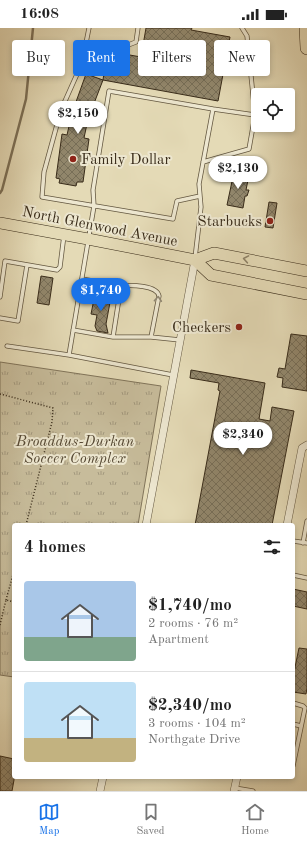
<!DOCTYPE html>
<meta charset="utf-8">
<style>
:root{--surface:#fff;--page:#f6f6f6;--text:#222;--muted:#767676;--line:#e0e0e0;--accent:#1a73e8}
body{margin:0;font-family:"Old Standard TT",serif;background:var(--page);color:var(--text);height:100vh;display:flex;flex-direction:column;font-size:15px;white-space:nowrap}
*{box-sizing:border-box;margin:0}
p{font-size:13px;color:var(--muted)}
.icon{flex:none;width:22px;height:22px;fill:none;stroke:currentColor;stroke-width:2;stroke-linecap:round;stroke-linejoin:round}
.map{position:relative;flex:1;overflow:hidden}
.sheet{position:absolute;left:12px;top:495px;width:283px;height:256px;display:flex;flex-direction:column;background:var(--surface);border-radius:4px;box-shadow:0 2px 6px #0003}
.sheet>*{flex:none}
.guide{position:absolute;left:12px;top:12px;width:283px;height:36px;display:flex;gap:8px}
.tools{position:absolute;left:251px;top:60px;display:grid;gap:8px}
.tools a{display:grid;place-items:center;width:44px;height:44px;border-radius:4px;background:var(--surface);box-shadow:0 2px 6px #0003;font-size:20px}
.price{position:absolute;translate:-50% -34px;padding:0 9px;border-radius:14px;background:#fff;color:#222;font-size:13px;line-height:26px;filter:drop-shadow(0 1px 2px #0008)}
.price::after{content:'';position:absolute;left:50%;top:24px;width:12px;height:9px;margin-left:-6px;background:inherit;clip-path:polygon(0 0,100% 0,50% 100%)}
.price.on{background:var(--accent);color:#fff}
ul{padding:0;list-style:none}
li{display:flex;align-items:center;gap:12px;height:100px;padding:0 12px}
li+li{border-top:1px solid var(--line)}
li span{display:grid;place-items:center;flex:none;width:112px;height:80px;border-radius:4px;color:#555}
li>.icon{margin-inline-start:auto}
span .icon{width:48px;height:48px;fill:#fffc;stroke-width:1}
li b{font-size:17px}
h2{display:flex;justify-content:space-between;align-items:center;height:48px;padding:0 12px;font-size:17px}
.chip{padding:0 14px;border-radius:4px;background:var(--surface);box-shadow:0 2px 6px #0003;font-size:14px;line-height:36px}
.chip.on{background:var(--accent);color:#fff}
.status{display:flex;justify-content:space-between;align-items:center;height:28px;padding:0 20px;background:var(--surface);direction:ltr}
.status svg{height:11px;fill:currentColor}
.tab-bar{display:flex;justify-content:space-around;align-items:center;height:56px;border-top:1px solid var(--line);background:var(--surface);font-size:11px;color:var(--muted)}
.tab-bar a{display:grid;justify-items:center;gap:2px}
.tab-bar .on{color:var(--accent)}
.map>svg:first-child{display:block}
</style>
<div class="status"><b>16:08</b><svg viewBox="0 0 49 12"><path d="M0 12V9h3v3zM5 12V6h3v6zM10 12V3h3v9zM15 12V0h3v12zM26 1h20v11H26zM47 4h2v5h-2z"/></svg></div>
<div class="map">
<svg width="307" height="763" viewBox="0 0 307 763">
<defs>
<pattern id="park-tufts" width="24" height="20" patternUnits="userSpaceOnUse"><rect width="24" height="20" fill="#c7bc9b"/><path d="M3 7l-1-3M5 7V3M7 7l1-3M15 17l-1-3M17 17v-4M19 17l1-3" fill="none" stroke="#a3997e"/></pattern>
<pattern id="building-cross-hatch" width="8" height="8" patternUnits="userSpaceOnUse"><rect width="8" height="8" fill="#91866b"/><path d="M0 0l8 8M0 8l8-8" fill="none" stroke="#776e57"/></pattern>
</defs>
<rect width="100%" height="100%" fill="#e4dab6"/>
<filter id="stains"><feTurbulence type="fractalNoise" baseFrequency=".005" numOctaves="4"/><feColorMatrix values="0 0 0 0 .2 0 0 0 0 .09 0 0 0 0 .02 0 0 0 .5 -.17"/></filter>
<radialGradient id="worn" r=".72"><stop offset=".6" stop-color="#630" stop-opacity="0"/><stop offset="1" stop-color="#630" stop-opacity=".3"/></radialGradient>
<path fill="url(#park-tufts)" stroke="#80745a" d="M0,334L161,358L138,497H14V649L0,647Z"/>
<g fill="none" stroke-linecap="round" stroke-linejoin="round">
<path stroke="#7c7057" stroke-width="2.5" d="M0,165L2,162L26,71L33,0"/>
</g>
<path fill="url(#building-cross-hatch)" stroke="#382b19" d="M146,0H192L191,2L230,9L218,73L103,52L106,30L123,33L124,26L141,29Z
M86,46L103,52L88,91L84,110L89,111L83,154H77L76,158L59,155L60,151L56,150L62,106L67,107L72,85Z
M234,144L249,147L246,162H249L247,168H245L243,180L227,177Z
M269,174L277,175L273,200L265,199Z
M41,248L53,250L49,277L37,275Z
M95,266L111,269L106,296L108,305L97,303L95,298L97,287L91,286Z
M291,306L307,308V363L282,359L283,350L277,349L279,340L285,341Z
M191,342L265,355L259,391L270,393L272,379L294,383L272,497H195L220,363L218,362L219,355L190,350Z
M293,561L307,564V581L293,578Z
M299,620L307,621V660L306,666L293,664V649Z
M0,728L14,731V752L12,763H0Z"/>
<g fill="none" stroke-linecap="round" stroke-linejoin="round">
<g stroke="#635740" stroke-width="5">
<path id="lane" d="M89,0L82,35L61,82L44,144L42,169L173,191L177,173L200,168
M242,0L247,8L255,87
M82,35L136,14L138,0
M195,230L201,179L199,156L213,81L255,87L249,121L203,134
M82,251L121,258L113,309
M121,258C131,257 157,257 159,268L151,309
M0,269L5,233L57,242L60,239L64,207
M0,290L18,293L27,237
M73,302L113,309H151L180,312
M7,318L69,327
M173,347L69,327L94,178L93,162L109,63L213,81
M293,513L307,515
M303,515L307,493
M293,547L307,550
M293,675L303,678L305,680L293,738
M293,696L301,698
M235,760L253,763"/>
</g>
<g stroke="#635740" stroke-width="8">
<path id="street" d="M146,497L195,232
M287,497L302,420L307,417
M100,763L103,749
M234,763L237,749"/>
</g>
<g stroke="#382b19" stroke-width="12">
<path id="primary" d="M0,195L88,211L195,232L214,225L307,243
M195,232L211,247L307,266"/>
</g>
<g stroke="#382b19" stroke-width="14">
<path id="highway" d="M306,0L307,20"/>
</g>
<path stroke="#382b19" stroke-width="1.5" stroke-dasharray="1 2" stroke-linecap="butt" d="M0,366L53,380L52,394L26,497
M6,572L14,543
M0,597L6,572L14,574"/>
<use href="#lane" stroke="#ede7d0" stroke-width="3.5"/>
<use href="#street" stroke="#ede7d0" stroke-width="7"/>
<use href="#primary" stroke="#e4dab6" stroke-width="11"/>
<use href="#highway" stroke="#e4dab6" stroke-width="13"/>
</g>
<defs><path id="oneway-chevron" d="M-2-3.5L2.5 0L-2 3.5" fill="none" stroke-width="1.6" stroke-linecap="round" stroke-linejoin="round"/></defs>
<use stroke="#8e8268" href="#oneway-chevron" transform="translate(246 231) rotate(-170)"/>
<use stroke="#928974" href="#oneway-chevron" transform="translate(158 271) rotate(-86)"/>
<g fill="#8f2418" stroke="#ede7d0" stroke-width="1.5">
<circle cx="73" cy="131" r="4"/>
<circle cx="270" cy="193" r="4"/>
<circle cx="239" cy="299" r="4"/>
</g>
<g text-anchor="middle" stroke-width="4" stroke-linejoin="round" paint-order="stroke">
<g font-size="15" fill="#382b19" stroke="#ede7d0" text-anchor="end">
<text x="81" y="136" text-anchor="start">Family Dollar</text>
<text x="262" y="198">Starbucks</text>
<text x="231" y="304">Checkers</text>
</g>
<g font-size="15" fill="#382b19" stroke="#ede7d0">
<text transform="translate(100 198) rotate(11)" y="5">North Glenwood Avenue</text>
</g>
<g font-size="15" font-style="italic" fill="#554833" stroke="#ede7d0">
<text x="75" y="418">Broaddus-Durkan<tspan x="75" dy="17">Soccer Complex</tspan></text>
</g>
</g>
<rect width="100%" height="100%" filter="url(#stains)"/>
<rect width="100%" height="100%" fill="url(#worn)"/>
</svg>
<div class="tools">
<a><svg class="icon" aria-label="locate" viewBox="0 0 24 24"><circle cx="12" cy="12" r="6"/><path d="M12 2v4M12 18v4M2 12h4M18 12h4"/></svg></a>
</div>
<b class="price" style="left:78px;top:107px">$2,150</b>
<b class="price" style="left:238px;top:162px">$2,130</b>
<b class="price on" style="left:101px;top:284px">$1,740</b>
<b class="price" style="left:243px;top:428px">$2,340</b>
<div class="guide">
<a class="chip">Buy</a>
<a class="chip on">Rent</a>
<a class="chip">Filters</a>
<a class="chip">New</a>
</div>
<section class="sheet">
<h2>4 homes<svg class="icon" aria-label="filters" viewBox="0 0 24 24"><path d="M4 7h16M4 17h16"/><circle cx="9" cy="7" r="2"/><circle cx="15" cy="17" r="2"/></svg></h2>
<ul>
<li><span style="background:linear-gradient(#a9c7e8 70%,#7fa58c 0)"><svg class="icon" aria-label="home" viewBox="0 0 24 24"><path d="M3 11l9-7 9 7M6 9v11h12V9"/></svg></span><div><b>$1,740/mo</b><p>2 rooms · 76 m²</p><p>Apartment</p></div></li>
<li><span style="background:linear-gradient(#bfe0f5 70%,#c2b280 0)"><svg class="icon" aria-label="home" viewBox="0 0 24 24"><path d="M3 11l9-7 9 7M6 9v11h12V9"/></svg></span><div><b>$2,340/mo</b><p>3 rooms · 104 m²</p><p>Northgate Drive</p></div></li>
</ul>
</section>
</div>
<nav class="tab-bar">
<a class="on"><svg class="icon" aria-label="map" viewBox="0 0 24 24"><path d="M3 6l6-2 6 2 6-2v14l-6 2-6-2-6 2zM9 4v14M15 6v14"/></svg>Map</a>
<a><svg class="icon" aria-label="saved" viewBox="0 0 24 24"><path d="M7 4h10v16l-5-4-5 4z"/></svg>Saved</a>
<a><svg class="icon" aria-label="home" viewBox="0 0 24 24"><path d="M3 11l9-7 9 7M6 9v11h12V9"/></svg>Home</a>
</nav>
